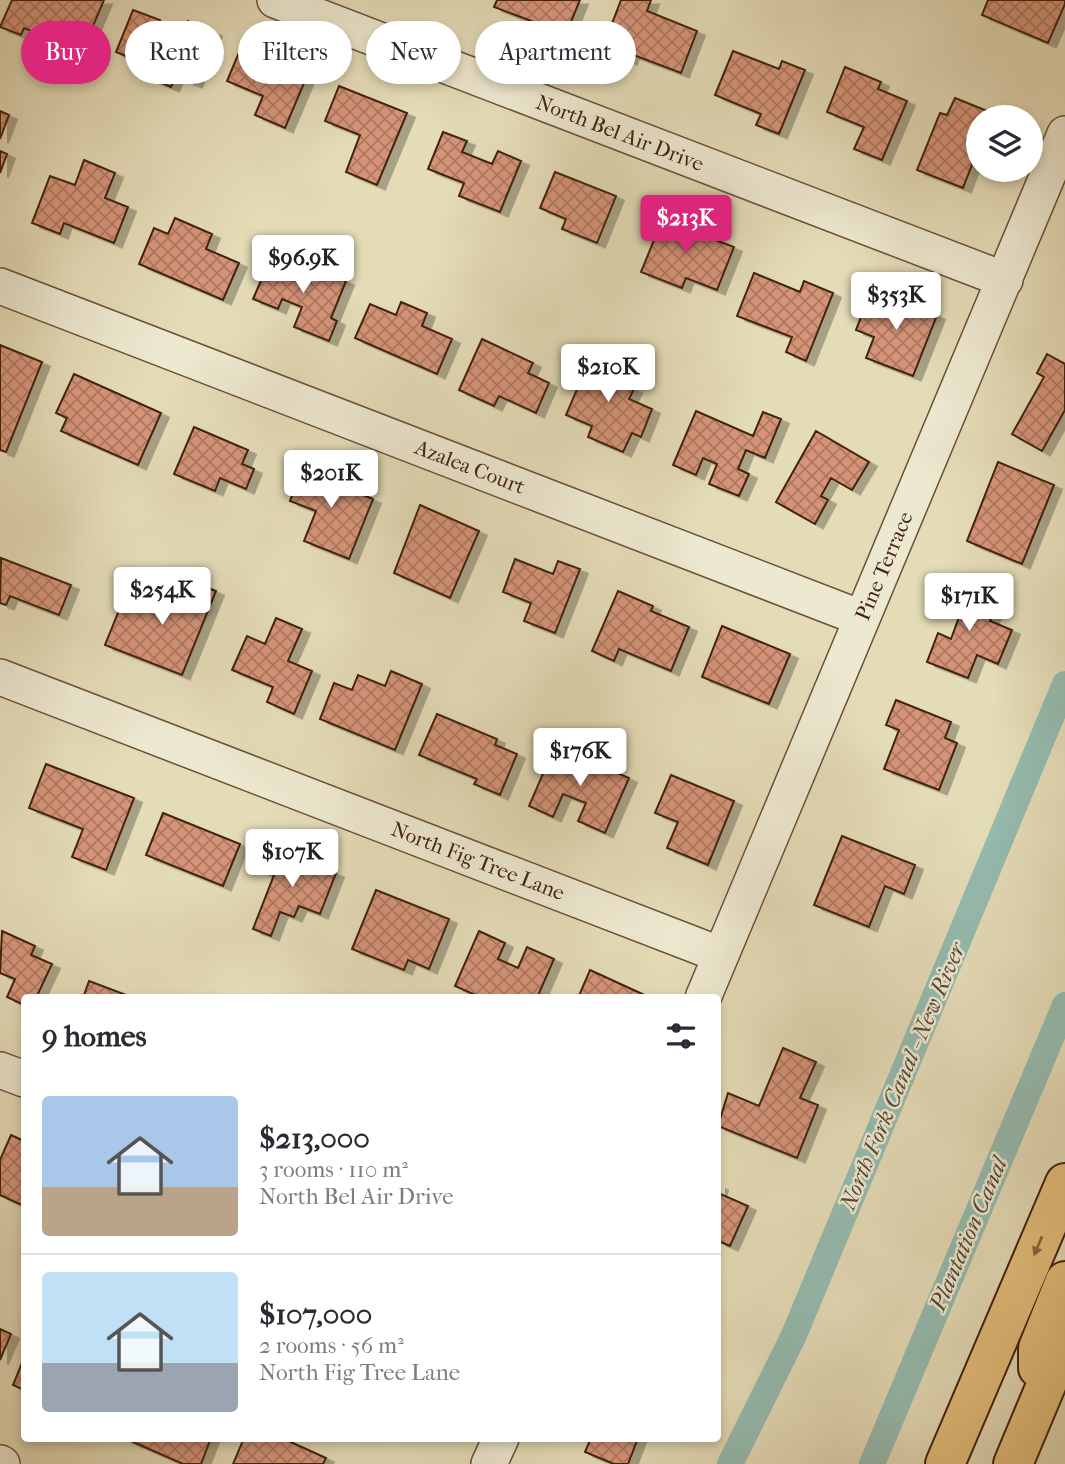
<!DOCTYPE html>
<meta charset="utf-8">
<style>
:root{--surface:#fff;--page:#f7f7f7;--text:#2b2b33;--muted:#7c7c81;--line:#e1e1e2;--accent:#db2777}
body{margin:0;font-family:"IM FELL French Canon",serif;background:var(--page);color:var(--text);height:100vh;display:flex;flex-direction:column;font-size:26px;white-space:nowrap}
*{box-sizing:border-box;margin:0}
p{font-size:23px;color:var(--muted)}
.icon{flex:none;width:38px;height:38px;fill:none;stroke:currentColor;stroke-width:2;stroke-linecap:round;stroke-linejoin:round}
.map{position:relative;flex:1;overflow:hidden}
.drawer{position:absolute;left:21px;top:994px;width:700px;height:448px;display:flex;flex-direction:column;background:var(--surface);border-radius:7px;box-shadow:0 4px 10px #0003}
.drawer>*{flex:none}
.guide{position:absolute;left:21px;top:21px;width:700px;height:63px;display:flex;gap:14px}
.buttons{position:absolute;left:966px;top:105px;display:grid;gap:14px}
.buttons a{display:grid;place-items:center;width:77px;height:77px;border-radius:50%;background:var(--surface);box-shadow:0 4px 10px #0003;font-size:35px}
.price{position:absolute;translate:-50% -60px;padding:0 16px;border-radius:7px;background:#fff;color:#222;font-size:23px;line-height:46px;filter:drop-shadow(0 2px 4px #0008)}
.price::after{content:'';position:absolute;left:50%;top:42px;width:21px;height:16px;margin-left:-10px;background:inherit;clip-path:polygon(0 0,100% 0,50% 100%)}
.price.on{background:var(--accent);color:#fff}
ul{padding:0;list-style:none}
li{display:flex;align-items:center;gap:21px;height:175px;padding:0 21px}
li+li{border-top:2px solid var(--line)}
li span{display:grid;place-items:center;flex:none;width:196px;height:140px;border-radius:7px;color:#555}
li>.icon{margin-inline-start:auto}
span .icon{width:84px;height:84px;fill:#fffc;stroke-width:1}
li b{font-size:30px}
h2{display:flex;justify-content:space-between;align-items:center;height:84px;padding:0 21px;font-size:30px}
.pill{padding:0 24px;border-radius:32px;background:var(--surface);box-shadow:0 4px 10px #0003;font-size:24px;line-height:63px}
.pill.on{background:var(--accent);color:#fff}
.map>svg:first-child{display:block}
</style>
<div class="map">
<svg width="1065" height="1464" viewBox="0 0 1065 1464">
<defs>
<pattern id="building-cross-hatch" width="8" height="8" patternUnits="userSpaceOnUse" patternTransform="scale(1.75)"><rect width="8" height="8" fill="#d59478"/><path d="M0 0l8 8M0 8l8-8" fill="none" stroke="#ae7861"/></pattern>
<filter id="shadow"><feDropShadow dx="8" dy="4.5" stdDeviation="0" flood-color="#0004"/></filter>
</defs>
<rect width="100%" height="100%" fill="#e4dbb7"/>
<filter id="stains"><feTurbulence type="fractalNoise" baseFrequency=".00286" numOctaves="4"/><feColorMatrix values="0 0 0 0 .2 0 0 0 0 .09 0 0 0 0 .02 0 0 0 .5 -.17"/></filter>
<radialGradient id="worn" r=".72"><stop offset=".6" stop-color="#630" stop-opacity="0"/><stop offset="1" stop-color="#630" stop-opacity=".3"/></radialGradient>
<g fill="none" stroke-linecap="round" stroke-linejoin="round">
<path stroke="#95bbaf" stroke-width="26" d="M730,1464L794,1335L1065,684
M872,1464L1065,1005"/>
</g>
<path fill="url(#building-cross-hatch)" stroke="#41230e" stroke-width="2" filter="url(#shadow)" d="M12,0H104L82,52L24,28L21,35L0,27Z
M497,0H580L566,34L494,7Z
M621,0H651L647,11L697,31L681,73L631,54L629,60L602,50Z
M988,0H1065V4L1048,43L982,15Z
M133,10L160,20L153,36L178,46L188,21L214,32L194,83L176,76L171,87L138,73L142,63L116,52Z
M240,50L273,64L277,55L310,69L285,128L255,115L263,96L227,81Z
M733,51L779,69L782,61L805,70L779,134L756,125L761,114L715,95Z
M845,67L881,82L878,89L907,101L882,160L854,149L864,127L827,112Z
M339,86L407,113L377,185L346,172L360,135L325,121Z
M955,98L1002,117H978V149L963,188L917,170L940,113L947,115Z
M0,111L9,115L0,139Z
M443,132L467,141L462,152L492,164L498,151L521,161L500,212L459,196L464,183L428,169Z
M0,151L7,154L0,173Z
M84,160L115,173L105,198L128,207L114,243L64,223L60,234L32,223L50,176L75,185Z
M555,172L616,196L597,243L562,229L566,219L540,208Z
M665,213L695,224L692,231L734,247L717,290L686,278L682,288L641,272Z
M175,218L212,234L206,249L239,263L223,300L139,264L154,228L168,234Z
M291,258L346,281L331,318L337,321L329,341L294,327L302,307L282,299L278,309L253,299L269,262L286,269Z
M754,273L800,292L804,281L833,293L806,361L786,352L792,337L737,316Z
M872,289L937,315L913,376L866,358L874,337L856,330Z
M401,302L427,313L422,326L452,339L437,374L355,338L370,304L396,315Z
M482,339L533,363L528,373L549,383L536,413L499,396L494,406L459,390Z
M0,345L42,362L6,452L0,450Z
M593,352L627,367L620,383L634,389L629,399L652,409L641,437L632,433L623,452L588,437L592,426L566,415Z
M1047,354L1065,364V410L1042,451L1012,434L1044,377L1037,373Z
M74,374L161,413L138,465L61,431L67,418L56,413Z
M696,411L753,436L763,412L781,419L765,458L746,450L738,469L749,474L739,496L709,484L717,464L703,458L696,475L673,465Z
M194,427L248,450L242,464L254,469L246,489L220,478L215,491L174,474Z
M816,431L869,462L852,490L831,478L821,496L828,500L815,524L776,502Z
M306,461L334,472L330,482L373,499L349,559L304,541L316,511L290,501Z
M998,462L1054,485L1022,564L967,541Z
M420,505L479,531L450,598L394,573Z
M1,558L71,585L59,615L10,596L6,605L0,603Z
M515,559L553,574L558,561L580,569L555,633L524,621L531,603L503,592Z
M184,578L216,591L182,675L105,645L126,593L171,611Z
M948,584L998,604L990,621L1012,630L998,664L977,655L968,678L927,662L938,633L951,639L959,617L938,609Z
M618,591L653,606L651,611L689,627L671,671L619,649L614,661L592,651Z
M276,618L302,629L288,661L312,671L294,714L267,702L273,687L232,670L247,636L265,644Z
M722,626L790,654L769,704L702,677Z
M391,671L422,684L395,750L320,719L334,683L352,690L358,675L385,686Z
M896,700L951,722L945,738L957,743L939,790L884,769L899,730L886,725Z
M437,714L497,739L495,745L517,754L500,795L474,784L477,779L419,755Z
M555,746L629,778L605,833L578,821L586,803L563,794L553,817L529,806Z
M46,764L134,798L106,870L72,857L83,829L29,808Z
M671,775L734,801L708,865L667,848L678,822L655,813Z
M163,813L240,844L223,886L146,855Z
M842,836L915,865L904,894L885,886L869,927L814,905Z
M271,847L336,873L320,914L299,906L294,917L280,912L271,936L253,929L274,875L262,871Z
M376,890L449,919L429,969L408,960L404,970L352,949Z
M2,931L35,946L31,955L52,964L36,998H24V1005L7,997L15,979L0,973Z
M479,931L505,943L498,959L518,968L527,947L554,959L537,998H482L455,986Z
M590,970L651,998H578Z
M89,981L134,998H83Z
M783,1048L816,1062L800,1098L818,1105L797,1158L718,1126L728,1093L759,1106Z
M11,1135L24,1141V1206L0,1195V1160Z
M718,1185L720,1186L718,1193L748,1206L730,1246L718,1241Z
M0,1329L11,1334L0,1360Z
M24,1358V1390L13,1385Z
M124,1438H211L201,1464H183Z
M244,1438H282L326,1458L323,1464H233Z
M591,1438H638L628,1464H614L585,1452Z"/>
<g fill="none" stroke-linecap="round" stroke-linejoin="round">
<g stroke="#6a5138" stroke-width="38">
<path id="minor" d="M275,0L1005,280
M0,286L861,618
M0,677L721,955
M703,998L1065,134
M0,1070L24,1079
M0,1463L2,1464
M489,1464L501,1438"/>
</g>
<g stroke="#41230e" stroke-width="42">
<path id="highway" d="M1038,1368V1348L1065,1281
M945,1464L1065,1183
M1013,1464L1065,1340"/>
</g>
<use href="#minor" stroke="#ede8d0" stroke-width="35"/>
<use href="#highway" stroke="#e2be7c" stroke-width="38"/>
</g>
<defs><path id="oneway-solid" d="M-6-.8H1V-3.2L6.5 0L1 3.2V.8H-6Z" transform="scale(1.75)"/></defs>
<use fill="#89693f" href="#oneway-solid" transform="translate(1038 1246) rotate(113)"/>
<g text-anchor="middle" stroke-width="5" stroke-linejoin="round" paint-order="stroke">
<g font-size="21" fill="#41230e" stroke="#ede8d0">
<text transform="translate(620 133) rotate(21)" y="7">North Bel Air Drive</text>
<text transform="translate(470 467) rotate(21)" y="7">Azalea Court</text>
<text transform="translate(884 566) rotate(-67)" y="7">Pine Terrace</text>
<text transform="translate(478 861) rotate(21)" y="7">North Fig Tree Lane</text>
</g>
<g font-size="23" font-style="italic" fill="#564936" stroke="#ede8d0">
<text transform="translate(902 1076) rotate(-67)" y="8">North Fork Canal - New River</text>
<text transform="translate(968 1234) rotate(-67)" y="8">Plantation Canal</text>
</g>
</g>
<rect width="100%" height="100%" filter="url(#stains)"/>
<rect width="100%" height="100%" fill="url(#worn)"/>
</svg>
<div class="buttons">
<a><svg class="icon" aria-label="layers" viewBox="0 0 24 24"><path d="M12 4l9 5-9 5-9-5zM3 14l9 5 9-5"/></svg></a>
</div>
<b class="price on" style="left:686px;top:255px">$213K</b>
<b class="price" style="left:303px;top:295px">$96.9K</b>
<b class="price" style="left:896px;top:332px">$353K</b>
<b class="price" style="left:608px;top:404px">$210K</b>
<b class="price" style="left:331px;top:510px">$201K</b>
<b class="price" style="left:162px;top:627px">$254K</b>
<b class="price" style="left:969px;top:633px">$171K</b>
<b class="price" style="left:580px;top:788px">$176K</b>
<b class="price" style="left:292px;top:889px">$107K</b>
<div class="guide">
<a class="pill on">Buy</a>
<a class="pill">Rent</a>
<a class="pill">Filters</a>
<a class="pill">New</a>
<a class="pill">Apartment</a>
</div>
<section class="drawer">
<h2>9 homes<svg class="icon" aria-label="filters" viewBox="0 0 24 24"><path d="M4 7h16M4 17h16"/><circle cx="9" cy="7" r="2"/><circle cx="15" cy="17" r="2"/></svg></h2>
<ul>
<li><span style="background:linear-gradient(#a9c7e8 65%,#b9a48a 0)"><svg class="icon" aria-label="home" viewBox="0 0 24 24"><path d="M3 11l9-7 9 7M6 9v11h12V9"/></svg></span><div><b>$213,000</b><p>3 rooms · 110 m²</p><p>North Bel Air Drive</p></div></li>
<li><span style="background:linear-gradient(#bfe0f5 65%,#9aa5b1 0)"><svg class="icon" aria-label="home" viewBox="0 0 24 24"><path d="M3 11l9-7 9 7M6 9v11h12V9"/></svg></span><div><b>$107,000</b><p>2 rooms · 56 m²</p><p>North Fig Tree Lane</p></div></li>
</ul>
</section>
</div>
